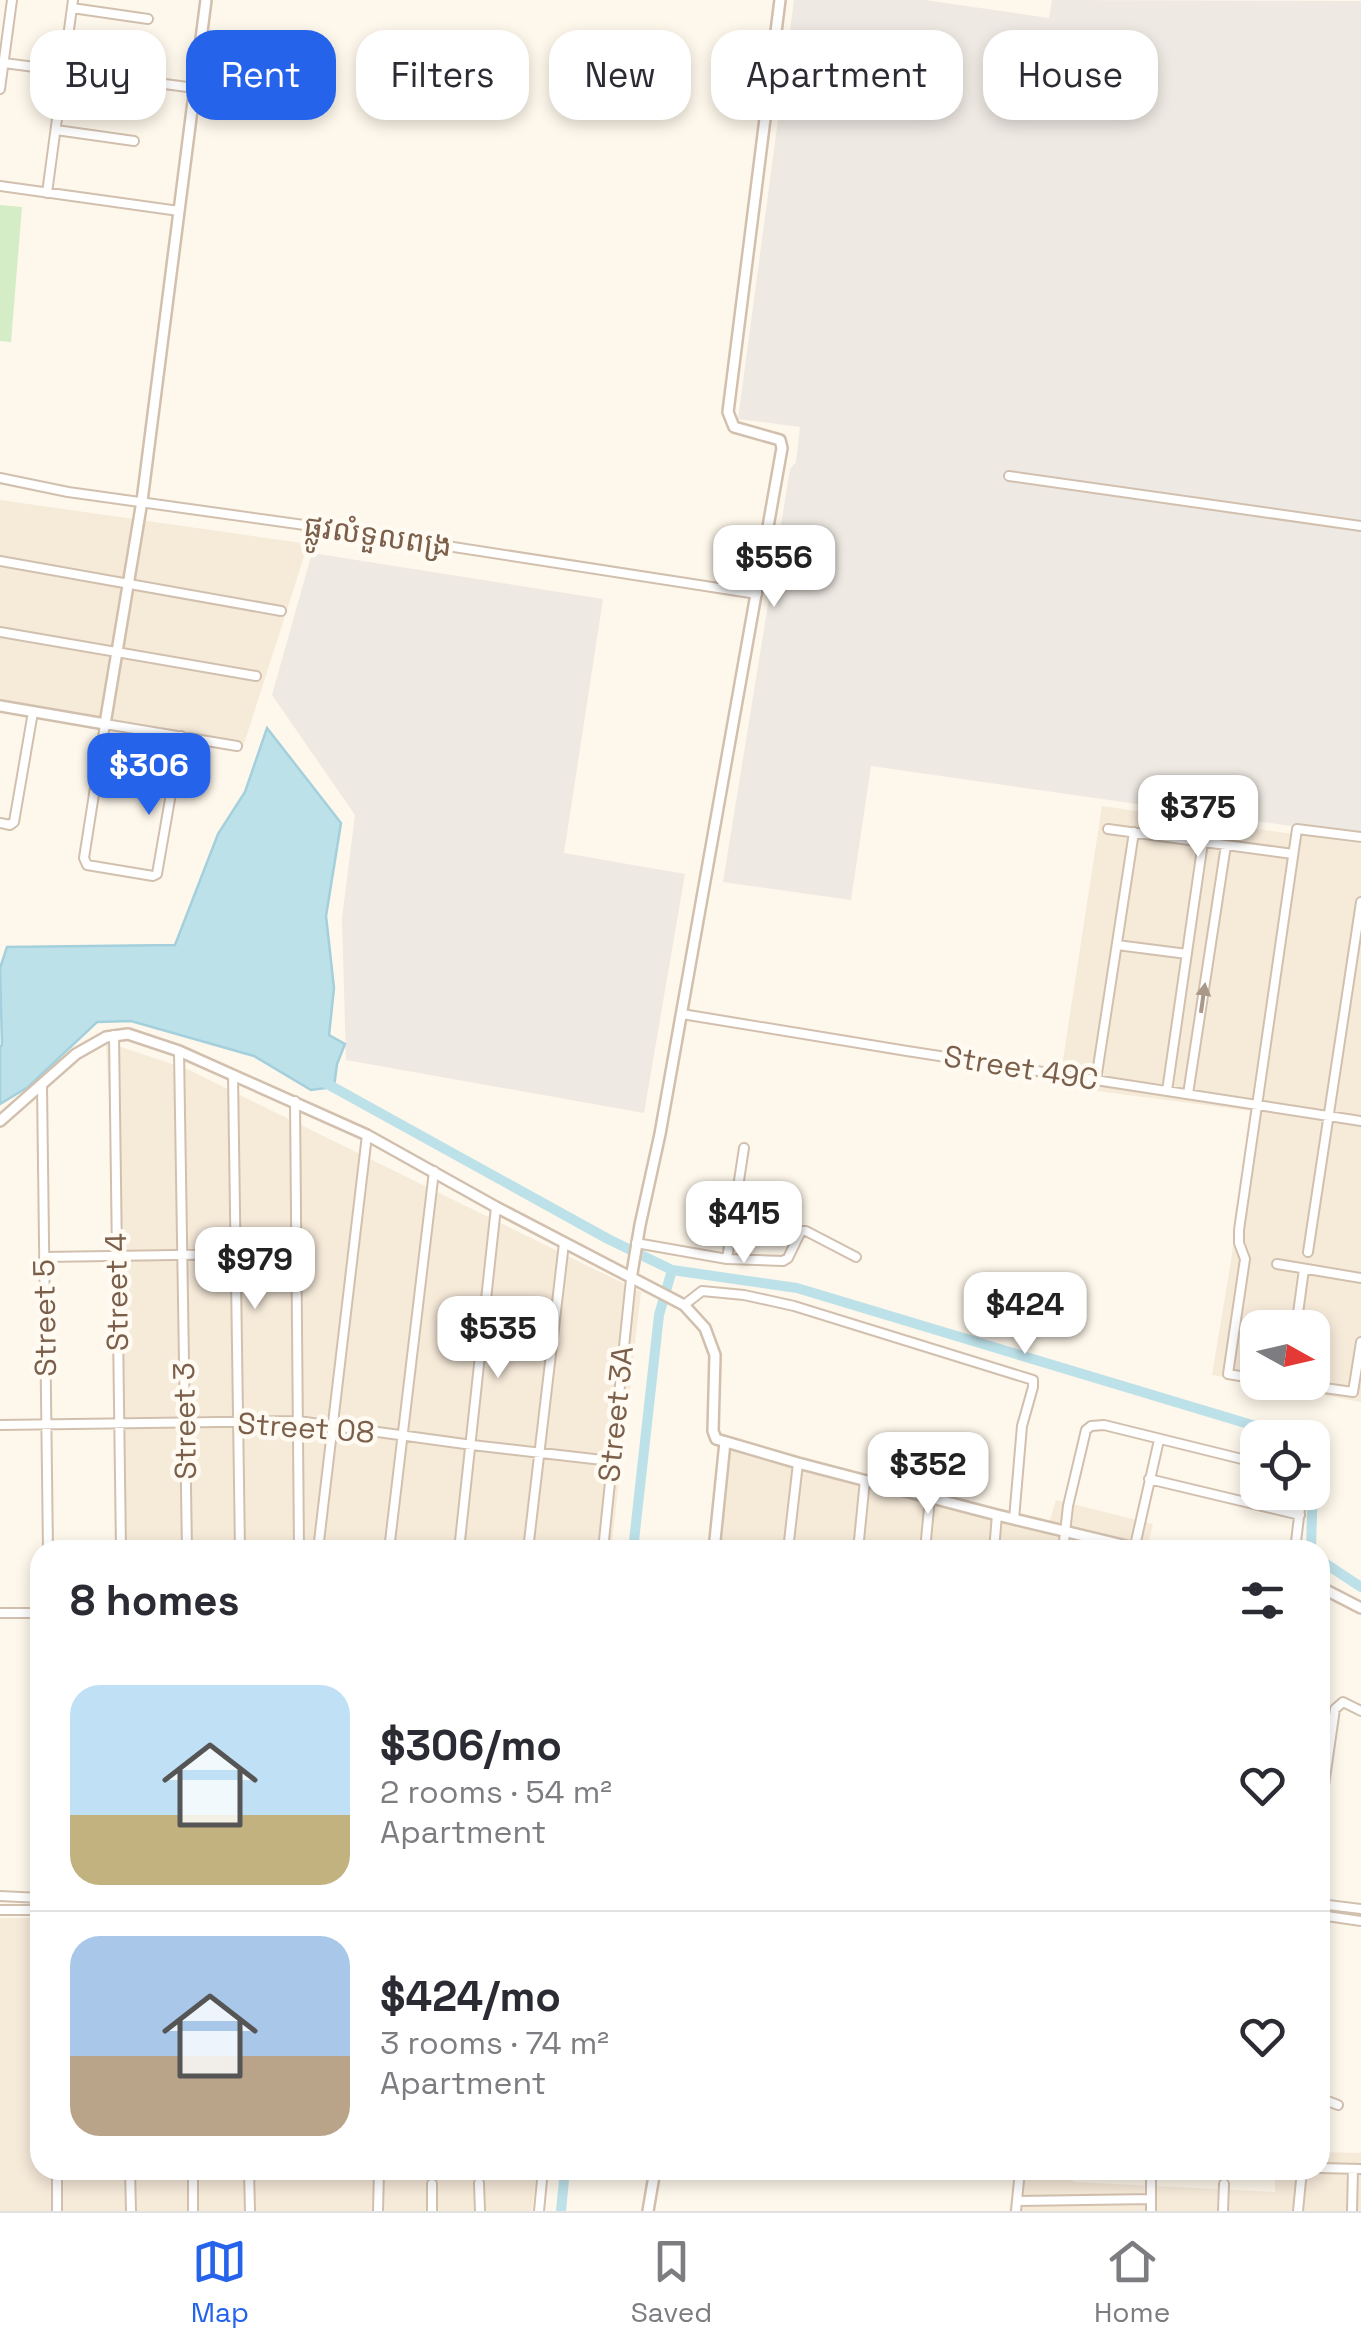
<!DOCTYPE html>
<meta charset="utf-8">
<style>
:root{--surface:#fff;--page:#f7f7f7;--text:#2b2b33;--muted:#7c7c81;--line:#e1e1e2;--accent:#2563eb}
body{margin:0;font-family:"Space Grotesk","Noto Sans Khmer",sans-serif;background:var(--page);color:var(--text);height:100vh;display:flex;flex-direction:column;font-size:38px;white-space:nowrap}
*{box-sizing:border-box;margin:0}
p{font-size:32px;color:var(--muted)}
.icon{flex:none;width:55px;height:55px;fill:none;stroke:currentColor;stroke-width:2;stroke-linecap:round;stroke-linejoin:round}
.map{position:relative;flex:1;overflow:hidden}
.sheet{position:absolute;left:30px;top:1540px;width:1300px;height:640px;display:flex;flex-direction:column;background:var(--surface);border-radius:30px;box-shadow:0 5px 15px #0003}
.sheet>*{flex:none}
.top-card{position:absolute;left:30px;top:30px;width:1302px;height:90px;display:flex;gap:20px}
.needle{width:65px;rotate:98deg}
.tools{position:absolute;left:1240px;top:1310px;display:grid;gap:20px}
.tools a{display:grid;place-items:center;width:90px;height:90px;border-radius:20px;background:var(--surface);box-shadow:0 5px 15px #0003;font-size:50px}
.price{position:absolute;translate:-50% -85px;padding:0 22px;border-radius:20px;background:#fff;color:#222;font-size:32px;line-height:65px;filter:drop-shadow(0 2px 5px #0008)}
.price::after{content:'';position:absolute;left:50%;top:60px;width:30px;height:22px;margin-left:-15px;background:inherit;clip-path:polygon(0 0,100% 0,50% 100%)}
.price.current{background:var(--accent);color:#fff}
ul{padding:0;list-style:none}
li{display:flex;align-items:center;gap:30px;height:250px;padding:0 40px}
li+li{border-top:2px solid var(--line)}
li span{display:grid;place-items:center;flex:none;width:280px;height:200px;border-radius:30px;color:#555}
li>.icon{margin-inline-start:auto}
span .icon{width:120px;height:120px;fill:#fffc;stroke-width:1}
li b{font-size:42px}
h2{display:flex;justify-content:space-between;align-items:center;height:120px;padding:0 40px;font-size:42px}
.tag{padding:0 35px;border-radius:30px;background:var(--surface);box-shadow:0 5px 15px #0003;font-size:35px;line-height:90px}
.tag.current{background:var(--accent);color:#fff}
.dock{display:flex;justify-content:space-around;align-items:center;height:140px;border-top:2px solid var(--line);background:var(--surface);font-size:28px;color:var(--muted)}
.dock a{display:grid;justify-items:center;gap:5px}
.dock .current{color:var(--accent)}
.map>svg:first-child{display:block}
</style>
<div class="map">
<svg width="1361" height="2211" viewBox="0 0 1361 2211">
<rect width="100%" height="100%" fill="#fef7eb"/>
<path fill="#f6ead9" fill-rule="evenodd" d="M0,500L308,544L242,750L0,709Z
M1102,806L1361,844V1402L1212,1375L1231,1261L1251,1111L1059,1086ZM1258,1328H1312V1382H1258Z
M106,1042L187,1069L641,1292L611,1550H116L117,1256Z
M731,1443L1049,1524L1056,1500L1153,1524L1148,1544L1176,1550H720Z
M0,1918H40V2170H303L304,2176L536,2179L532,2211H0Z
M1320,2152L1361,2153V2211H1009L1015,2174L1010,2170H1073V2182L1275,2192V2170H1320Z"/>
<path fill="#efe9e3" d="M794,0H925L1049,18L1052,0L1361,1V836L871,766L851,900L723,882L790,469L796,462L800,427L738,419Z
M312,553L603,599L564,853L685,874L644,1113L346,1060L342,918L355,815L272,695Z"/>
<path fill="#d5edc7" d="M0,205L22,207L11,342L0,341Z"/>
<path fill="#bde1e9" stroke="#a3d0dc" stroke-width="2.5" d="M267,728L341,823L326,916L334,988L329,1035L345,1044L337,1064L334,1087L311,1090L254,1056L131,1021L97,1022L28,1087L0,1104V1047L2,1045L0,968L7,947L175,945L218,834L245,792Z"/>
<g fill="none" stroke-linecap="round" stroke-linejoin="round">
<path stroke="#bde1e9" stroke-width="10" d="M322,1081L608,1239L672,1270L797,1288L1295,1438
M633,1550L659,1315L672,1270
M1311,1550L1312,1513L1318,1459L1312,1443
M1320,1560L1361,1587
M561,2211L565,2170"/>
<g stroke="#d2c0af" stroke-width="12">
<path id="minor" d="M72,8L148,19
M4,63L195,88
M0,89L12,0
M56,130L134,141
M0,186L179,211
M47,193L73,0
M1009,476L1361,526
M0,478L68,492L376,535L757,594
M0,561L281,611
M0,632L256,676
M181,736L157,874L153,876L87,865L84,858L105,724L237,746
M0,823L10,825L14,822L33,712
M1108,829L1293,854
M1117,945L1187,954
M682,1014L907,1051L1361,1121
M114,1035L121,1550
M179,1051L187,1550
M233,1075L240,1550
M1096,1080L1134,832
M42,1086L48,1550
M1167,1091L1203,842
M1188,1094L1226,845
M295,1101L299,1550
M636,1243L727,1259L744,1148
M1308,1252L1361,902
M44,1257L298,1253
M727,1259L783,1261L788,1258L801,1231H806L856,1257
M1277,1264L1361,1278
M684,1305L702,1291L744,1295L794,1306L1033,1380V1387L1022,1426L1014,1519
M1296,1328L1304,1269
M1258,1379L1228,1374L1245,1259L1239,1243V1230L1297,829L1361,837
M1281,1382L1353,1392L1361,1342
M0,1425L298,1421L472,1445L611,1461
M1149,1479L1300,1515
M318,1550L367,1135
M389,1550L434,1171
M459,1550L496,1207
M528,1550L564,1243
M603,1550L631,1279
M788,1550L798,1463
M858,1550L865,1480
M925,1550L930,1498
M994,1550L997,1515
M1063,1550L1068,1506L1086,1430L1091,1426L1104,1425L1258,1463
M1134,1550L1159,1440
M1295,1550L1302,1492
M0,1613H40
M1320,1813L1335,1709L1343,1702L1361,1711
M0,1896L40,1898
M1320,1904L1361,1909
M0,1910H40
M1320,1915L1361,1921
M1320,2098L1338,2105
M1320,2168L1361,2169
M57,2170V2211
M130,2170L131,2211
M193,2170V2211
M249,2170L250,2211
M1112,2170L1116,2172H1148L1151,2175V2211
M469,2171V2170
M479,2183L480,2211
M432,2184V2211
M1018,2201L1151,2199
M378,2211L379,2170
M539,2211L543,2170
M1016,2211L1020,2170
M1223,2211L1224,2184
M1298,2211L1302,2170
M1352,2211L1353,2169"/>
</g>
<g stroke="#d2c0af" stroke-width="14">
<path id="tertiary" d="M0,706L105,724L142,501L206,0
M0,1121L76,1054L106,1037L128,1034L179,1051L367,1135L496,1207L684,1305L705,1328L715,1355L713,1431L716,1439L798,1463L997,1515L1143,1550
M631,1279L640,1225L660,1134L782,448L780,440L734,427L728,412L780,0
M714,1550L725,1442
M1320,1587L1361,1608
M648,2211L655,2170"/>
</g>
<use href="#minor" stroke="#fff" stroke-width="8"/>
<use href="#tertiary" stroke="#fff" stroke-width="9"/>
</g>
<defs><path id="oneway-solid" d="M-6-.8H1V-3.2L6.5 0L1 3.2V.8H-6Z" transform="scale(2.5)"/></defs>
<use fill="#a9978a" href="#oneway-solid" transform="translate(1203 998) rotate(-82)"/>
<g text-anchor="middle" stroke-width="9" stroke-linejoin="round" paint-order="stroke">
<g font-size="30" fill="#7b5f4b" stroke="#fffbf2">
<text transform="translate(378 536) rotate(8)" y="10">ផ្លូវលំទួលពង្រ</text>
<text transform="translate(1021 1068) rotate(9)" y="10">Street 49C</text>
<text transform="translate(117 1292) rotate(-91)" y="10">Street 4</text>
<text transform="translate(45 1318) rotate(-91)" y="10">Street 5</text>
<text transform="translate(616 1414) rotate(-84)" y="10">Street 3A</text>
<text transform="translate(185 1421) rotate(-91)" y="10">Street 3</text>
<text transform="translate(306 1428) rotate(4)" y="10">Street 08</text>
</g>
</g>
</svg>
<div class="tools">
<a><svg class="needle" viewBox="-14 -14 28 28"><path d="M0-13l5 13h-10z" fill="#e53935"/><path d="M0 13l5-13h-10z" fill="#7c7c81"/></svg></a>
<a><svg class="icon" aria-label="locate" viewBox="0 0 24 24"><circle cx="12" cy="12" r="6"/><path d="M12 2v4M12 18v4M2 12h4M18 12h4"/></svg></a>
</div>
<b class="price" style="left:774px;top:610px">$556</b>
<b class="price current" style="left:149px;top:818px">$306</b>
<b class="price" style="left:1198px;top:860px">$375</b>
<b class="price" style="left:744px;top:1266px">$415</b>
<b class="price" style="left:255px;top:1312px">$979</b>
<b class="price" style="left:1025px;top:1357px">$424</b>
<b class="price" style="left:498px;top:1381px">$535</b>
<b class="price" style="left:928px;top:1517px">$352</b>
<div class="top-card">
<a class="tag">Buy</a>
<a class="tag current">Rent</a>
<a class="tag">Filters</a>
<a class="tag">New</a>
<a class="tag">Apartment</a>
<a class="tag">House</a>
</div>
<section class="sheet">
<h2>8 homes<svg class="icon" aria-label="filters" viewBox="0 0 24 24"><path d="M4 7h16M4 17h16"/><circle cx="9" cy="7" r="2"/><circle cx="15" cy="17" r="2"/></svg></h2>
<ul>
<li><span style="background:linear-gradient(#bfe0f5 65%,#c2b280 0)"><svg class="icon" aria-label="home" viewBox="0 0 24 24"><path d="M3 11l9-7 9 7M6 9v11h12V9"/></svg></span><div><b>$306/mo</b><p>2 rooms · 54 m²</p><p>Apartment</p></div><svg class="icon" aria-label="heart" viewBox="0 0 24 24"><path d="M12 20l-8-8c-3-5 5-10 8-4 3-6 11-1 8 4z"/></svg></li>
<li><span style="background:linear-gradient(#a9c7e8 60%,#b9a48a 0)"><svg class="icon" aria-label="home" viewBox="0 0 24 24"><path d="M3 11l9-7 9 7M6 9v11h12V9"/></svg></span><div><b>$424/mo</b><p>3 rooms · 74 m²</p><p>Apartment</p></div><svg class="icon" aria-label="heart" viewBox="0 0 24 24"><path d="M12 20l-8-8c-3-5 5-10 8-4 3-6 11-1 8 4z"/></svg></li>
</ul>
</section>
</div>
<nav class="dock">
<a class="current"><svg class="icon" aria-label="map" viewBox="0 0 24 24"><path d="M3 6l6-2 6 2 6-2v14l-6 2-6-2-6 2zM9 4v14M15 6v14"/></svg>Map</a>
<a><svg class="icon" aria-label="saved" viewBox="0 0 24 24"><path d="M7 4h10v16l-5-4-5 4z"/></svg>Saved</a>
<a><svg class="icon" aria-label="home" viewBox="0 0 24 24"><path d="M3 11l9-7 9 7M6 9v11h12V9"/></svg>Home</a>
</nav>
